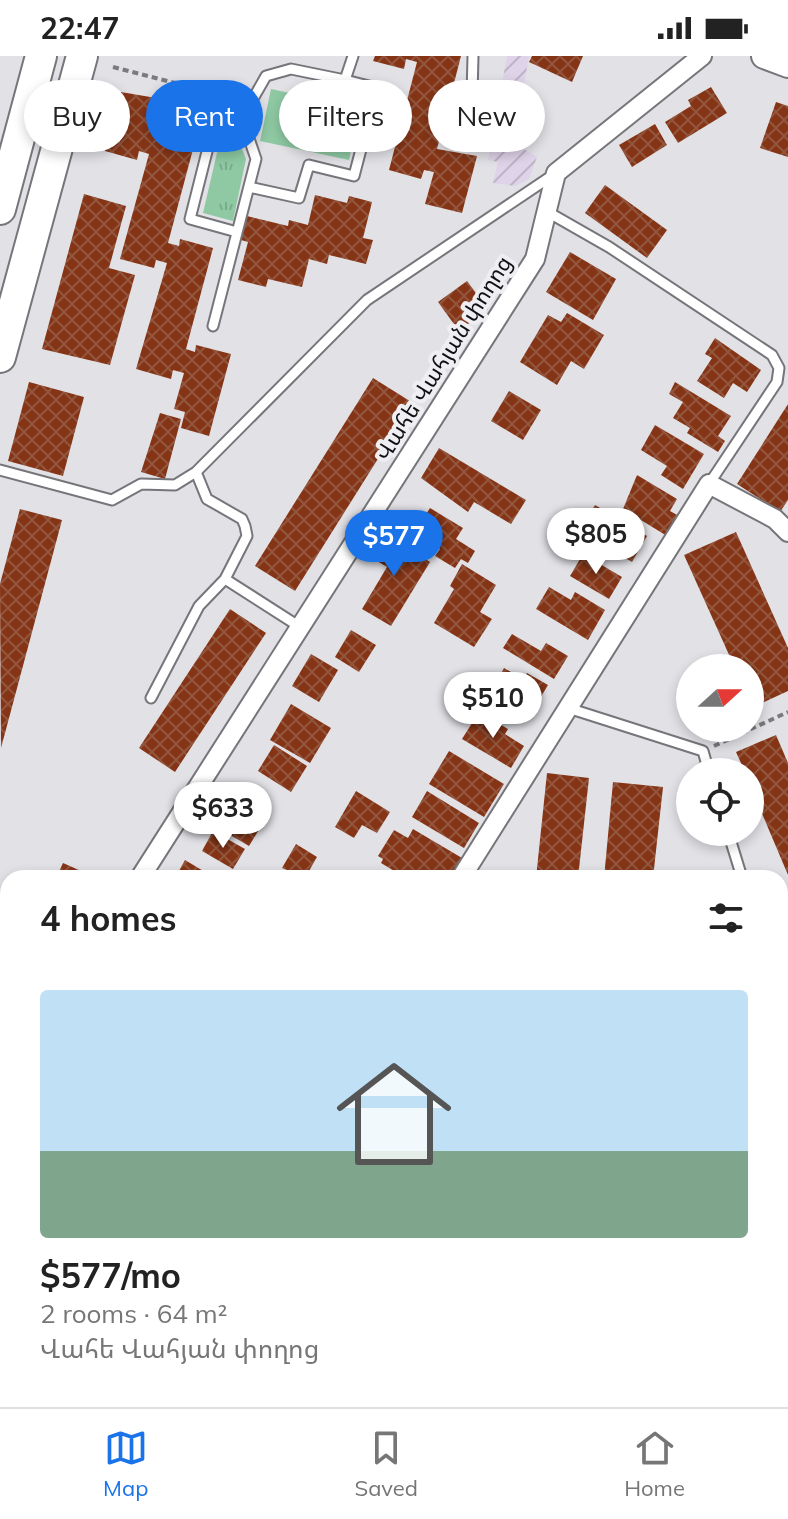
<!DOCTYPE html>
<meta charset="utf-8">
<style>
:root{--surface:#fff;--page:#f2f2f2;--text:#222;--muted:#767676;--line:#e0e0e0;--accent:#1a73e8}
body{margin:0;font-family:Mulish,"Noto Sans Armenian",sans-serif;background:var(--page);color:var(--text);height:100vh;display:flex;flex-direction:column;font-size:30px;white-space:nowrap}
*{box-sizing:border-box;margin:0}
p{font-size:26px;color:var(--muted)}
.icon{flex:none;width:44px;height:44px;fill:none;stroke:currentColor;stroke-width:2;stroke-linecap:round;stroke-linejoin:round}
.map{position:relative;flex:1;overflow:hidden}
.side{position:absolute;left:0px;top:814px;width:788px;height:538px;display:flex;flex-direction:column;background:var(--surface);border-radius:24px 24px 0 0;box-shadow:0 4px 12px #0003}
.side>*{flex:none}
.banner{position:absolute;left:24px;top:24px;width:740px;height:72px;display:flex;gap:16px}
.needle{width:52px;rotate:69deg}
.tools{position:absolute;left:676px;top:598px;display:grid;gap:16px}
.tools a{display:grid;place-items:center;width:88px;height:88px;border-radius:50%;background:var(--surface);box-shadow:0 4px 12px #0003;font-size:40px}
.price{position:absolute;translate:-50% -68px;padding:0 18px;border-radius:28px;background:#fff;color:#222;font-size:26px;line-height:52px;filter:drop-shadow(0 2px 4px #0008)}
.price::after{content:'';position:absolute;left:50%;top:48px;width:24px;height:18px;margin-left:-12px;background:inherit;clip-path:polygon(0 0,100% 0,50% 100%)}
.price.current{background:var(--accent);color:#fff}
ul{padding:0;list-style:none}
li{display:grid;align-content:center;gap:16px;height:424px;padding:0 40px}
li span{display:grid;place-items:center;height:248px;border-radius:8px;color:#555}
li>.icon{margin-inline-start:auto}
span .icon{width:144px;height:144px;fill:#fffc;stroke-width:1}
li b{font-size:34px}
h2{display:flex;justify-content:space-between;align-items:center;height:96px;padding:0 40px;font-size:34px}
.chip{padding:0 28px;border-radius:36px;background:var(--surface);box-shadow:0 4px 12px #0003;font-size:28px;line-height:72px}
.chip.current{background:var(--accent);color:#fff}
.status{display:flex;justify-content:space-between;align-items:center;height:56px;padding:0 40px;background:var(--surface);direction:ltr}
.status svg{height:22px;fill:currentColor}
.tab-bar{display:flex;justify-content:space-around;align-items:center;height:112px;border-top:2px solid var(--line);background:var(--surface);font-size:22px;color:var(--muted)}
.tab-bar a{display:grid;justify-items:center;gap:4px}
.tab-bar .current{color:var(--accent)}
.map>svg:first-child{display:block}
</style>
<div class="status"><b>22:47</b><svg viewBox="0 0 49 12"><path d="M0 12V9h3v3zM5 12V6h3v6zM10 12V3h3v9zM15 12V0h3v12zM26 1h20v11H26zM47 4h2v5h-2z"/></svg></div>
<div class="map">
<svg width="788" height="1351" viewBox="0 0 788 1351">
<defs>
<pattern id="industrial-furrows" width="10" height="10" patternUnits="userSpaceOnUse" patternTransform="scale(2)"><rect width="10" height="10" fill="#ded3e8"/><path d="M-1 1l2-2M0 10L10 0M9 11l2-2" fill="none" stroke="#bdb4c6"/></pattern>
<pattern id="grass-tufts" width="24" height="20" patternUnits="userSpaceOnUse" patternTransform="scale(2)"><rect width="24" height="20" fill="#8ec9a3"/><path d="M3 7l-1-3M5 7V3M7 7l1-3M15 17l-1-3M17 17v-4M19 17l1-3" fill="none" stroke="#79ac8b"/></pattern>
<pattern id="building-cross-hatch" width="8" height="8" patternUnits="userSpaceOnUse" patternTransform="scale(2)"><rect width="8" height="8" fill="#853516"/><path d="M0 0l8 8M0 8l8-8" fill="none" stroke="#92563e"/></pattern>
</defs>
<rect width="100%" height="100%" fill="#e2e1e6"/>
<path fill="url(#industrial-furrows)" d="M507,0H529L514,87L537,101L529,123L515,130L493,127L498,106L488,104Z"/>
<path fill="#ecd1cf" d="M780,1235L788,1240V1351H596L601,1344H780Z"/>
<path fill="url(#grass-tufts)" d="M223,71L234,73L246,103L233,165L203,157Z"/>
<path fill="#8ec9a3" d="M271,33L360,52L349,104L260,85Z"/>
<path fill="url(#building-cross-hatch)" d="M375,0H461L437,93L477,100L462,157L425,148L434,116L424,114L421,123L389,114L417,6L406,3L404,13L373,5Z
M532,0H583L572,26L529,6Z
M711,31L727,57L678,87L665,66L691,50L688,44Z
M121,36L162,43L152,78L163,80L164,74L196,82L168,187L179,190L180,183L213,192L186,293L195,296L196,289L231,298L209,380L181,372L185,356L174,353L184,317L173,314L171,323L136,313L167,207L156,204L154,212L120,203L149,98L139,95L137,104L105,95Z
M776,46L788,50V101L760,92Z
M655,68L667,89L632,111L619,89Z
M605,129L667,174L647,202L585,157Z
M84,138L126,150L109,212L135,219L110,309L42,293Z
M315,139L347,147L349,140L372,146L363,182L373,184L366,208L329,199L327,208L309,203L302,231L268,223L266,231L238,224L248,186L241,184L247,160L288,170L289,164L308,169Z
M570,196L616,223L593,264L546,236Z
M467,225L488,253L459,275L438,246Z
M567,257L604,279L584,313L571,305L557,329L520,306L548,259L561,266Z
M715,282L761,314L747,336L733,327L724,342L697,325L712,302L705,298Z
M373,322L413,347L295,535L255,510Z
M29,326L84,341L63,420L8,405Z
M675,326L731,360L718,380L725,385L718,396L687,377L690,372L673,362L683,346L669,338Z
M509,335L541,354L523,384L491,365Z
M788,348V444L780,456L737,428Z
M160,357L181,363L165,423L141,416Z
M655,369L704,398L683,433L661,419L667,410L641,394Z
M439,392L526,444L511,468L474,446L468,456L421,422Z
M637,419L677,443L670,455L679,460L667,480L623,453Z
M595,449L647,480L632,506L580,474Z
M430,452L463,472L456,483L475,495L468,507L461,503L455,512L435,500L440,493L414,477Z
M20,453L62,464L1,692L0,528Z
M381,476L430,506L391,570L362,553L387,511L367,499Z
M736,476L788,592V635L753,651L750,612H735L684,499Z
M583,498L622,521L609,543L570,520Z
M462,508L496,529L480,556L492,563L474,591L434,567L454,533L450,530Z
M549,531L571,544L575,536L605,554L588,584L536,553Z
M230,553L266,577L175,716L139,692Z
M351,574L376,589L359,616L335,601Z
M512,578L541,595L546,587L568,600L554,623L503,592Z
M311,598L338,614L319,646L292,630Z
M504,612L523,623L527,617L548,629L527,664L503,650L497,658L465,639L478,616L496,627Z
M291,648L331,672L310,707L270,684Z
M479,656L508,673L505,678L524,690L511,712L462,683Z
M776,679L788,707V819L750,729V716H745L736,696Z
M274,689L307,710L291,736L258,715Z
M449,695L504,728L484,761L429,728Z
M547,717L589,722L578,822H536Z
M613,726L663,731L653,822H604Z
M356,735L390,756L377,777L362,769L354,782L335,771Z
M427,735L479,767L464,792L412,761Z
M226,751L260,772L249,790L215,770Z
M413,773L462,802L450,822H406L381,807L383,803L378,800L394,774L408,782Z
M213,775L245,793L233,813L202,795Z
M296,788L317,801L305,822L282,812Z
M185,804L215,822H175Z
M63,807L97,822H56Z
M8,918V992L0,988V937Z
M0,998L8,1000L1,1042H0Z
M780,1059L788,1064V1110L780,1105Z
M780,1139L788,1144V1175L780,1170Z
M8,1145V1267L0,1264V1165Z
M788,1188V1221L780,1216V1201Z
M184,1344H210L207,1351Z
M256,1344H300L297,1351H273Z
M421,1344H467L464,1351H418Z
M629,1344H685L680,1351H624Z"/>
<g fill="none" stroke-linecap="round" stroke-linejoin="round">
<g stroke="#76757a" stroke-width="13">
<path id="service" d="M190,50L242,62L266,20L291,13L345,24L353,0
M217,56L190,163L237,176
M471,80L473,0
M249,131L299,142L309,109L354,120L377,32L345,24
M546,155L609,191L772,299L779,312L777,326L709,428
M213,270L256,103L242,62
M0,414L112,444L141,428L175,429L196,416
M300,571L225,523L247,480L245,470L242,463L207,443L196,416L367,244L553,119
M151,642L199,550L225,523
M568,652L703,695L709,716
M728,776L740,815
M780,883L788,890
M0,1292L8,1295
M231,1351L234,1344
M398,1351L401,1344"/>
</g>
<g stroke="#76757a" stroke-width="22">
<path id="minor" d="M140,822L535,203L556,117L702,0
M461,822L709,428L775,463L788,476
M0,1090L8,1072
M129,1351L133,1344"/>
</g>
<g stroke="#76757a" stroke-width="28">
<path id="tertiary" d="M764,0L788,9
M780,999L788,987
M0,1346L15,1351
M549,1351L554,1344"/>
</g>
<g stroke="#76757a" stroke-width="34">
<path id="primary" d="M0,153L41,0
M0,301L82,0"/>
</g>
<path stroke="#7b7b7e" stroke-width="4" stroke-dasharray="6 4" stroke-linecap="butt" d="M113,11L175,27L171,46L176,47
M714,690L788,656"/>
<use href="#service" stroke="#fff" stroke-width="9"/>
<use href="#minor" stroke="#fff" stroke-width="18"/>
<use href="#tertiary" stroke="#fff" stroke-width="24"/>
<use href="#primary" stroke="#fff" stroke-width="30"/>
</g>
<g text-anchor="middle" stroke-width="8" stroke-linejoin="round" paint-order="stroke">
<g font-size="22" fill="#101011" stroke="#efeef3">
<text transform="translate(443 302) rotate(-58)" y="8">Վահե Վահյան փողոց</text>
</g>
</g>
</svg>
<div class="tools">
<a><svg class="needle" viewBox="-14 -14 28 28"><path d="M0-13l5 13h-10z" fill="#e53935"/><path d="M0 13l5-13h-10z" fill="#767676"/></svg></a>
<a><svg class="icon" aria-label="locate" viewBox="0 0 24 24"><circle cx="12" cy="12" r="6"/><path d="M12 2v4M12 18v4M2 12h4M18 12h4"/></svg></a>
</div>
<b class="price" style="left:596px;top:520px">$805</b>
<b class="price current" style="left:394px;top:522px">$577</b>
<b class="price" style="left:493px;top:684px">$510</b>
<b class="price" style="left:223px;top:794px">$633</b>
<div class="banner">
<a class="chip">Buy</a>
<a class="chip current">Rent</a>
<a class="chip">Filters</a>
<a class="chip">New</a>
</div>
<section class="side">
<h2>4 homes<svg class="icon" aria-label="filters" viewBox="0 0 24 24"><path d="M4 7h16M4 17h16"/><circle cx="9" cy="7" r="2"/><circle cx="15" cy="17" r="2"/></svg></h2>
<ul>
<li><span style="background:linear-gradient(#bfe0f5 65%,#7fa58c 0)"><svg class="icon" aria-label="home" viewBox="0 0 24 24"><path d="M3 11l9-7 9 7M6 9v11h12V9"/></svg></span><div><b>$577/mo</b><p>2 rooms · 64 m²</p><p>Վահե Վահյան փողոց</p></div></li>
</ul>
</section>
</div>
<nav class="tab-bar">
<a class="current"><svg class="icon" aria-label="map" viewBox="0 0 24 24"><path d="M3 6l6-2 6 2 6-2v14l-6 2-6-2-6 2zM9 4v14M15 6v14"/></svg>Map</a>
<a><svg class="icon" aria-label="saved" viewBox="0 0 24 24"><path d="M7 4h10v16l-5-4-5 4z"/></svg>Saved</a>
<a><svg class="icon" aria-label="home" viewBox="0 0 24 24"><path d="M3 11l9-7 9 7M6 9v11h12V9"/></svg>Home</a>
</nav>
